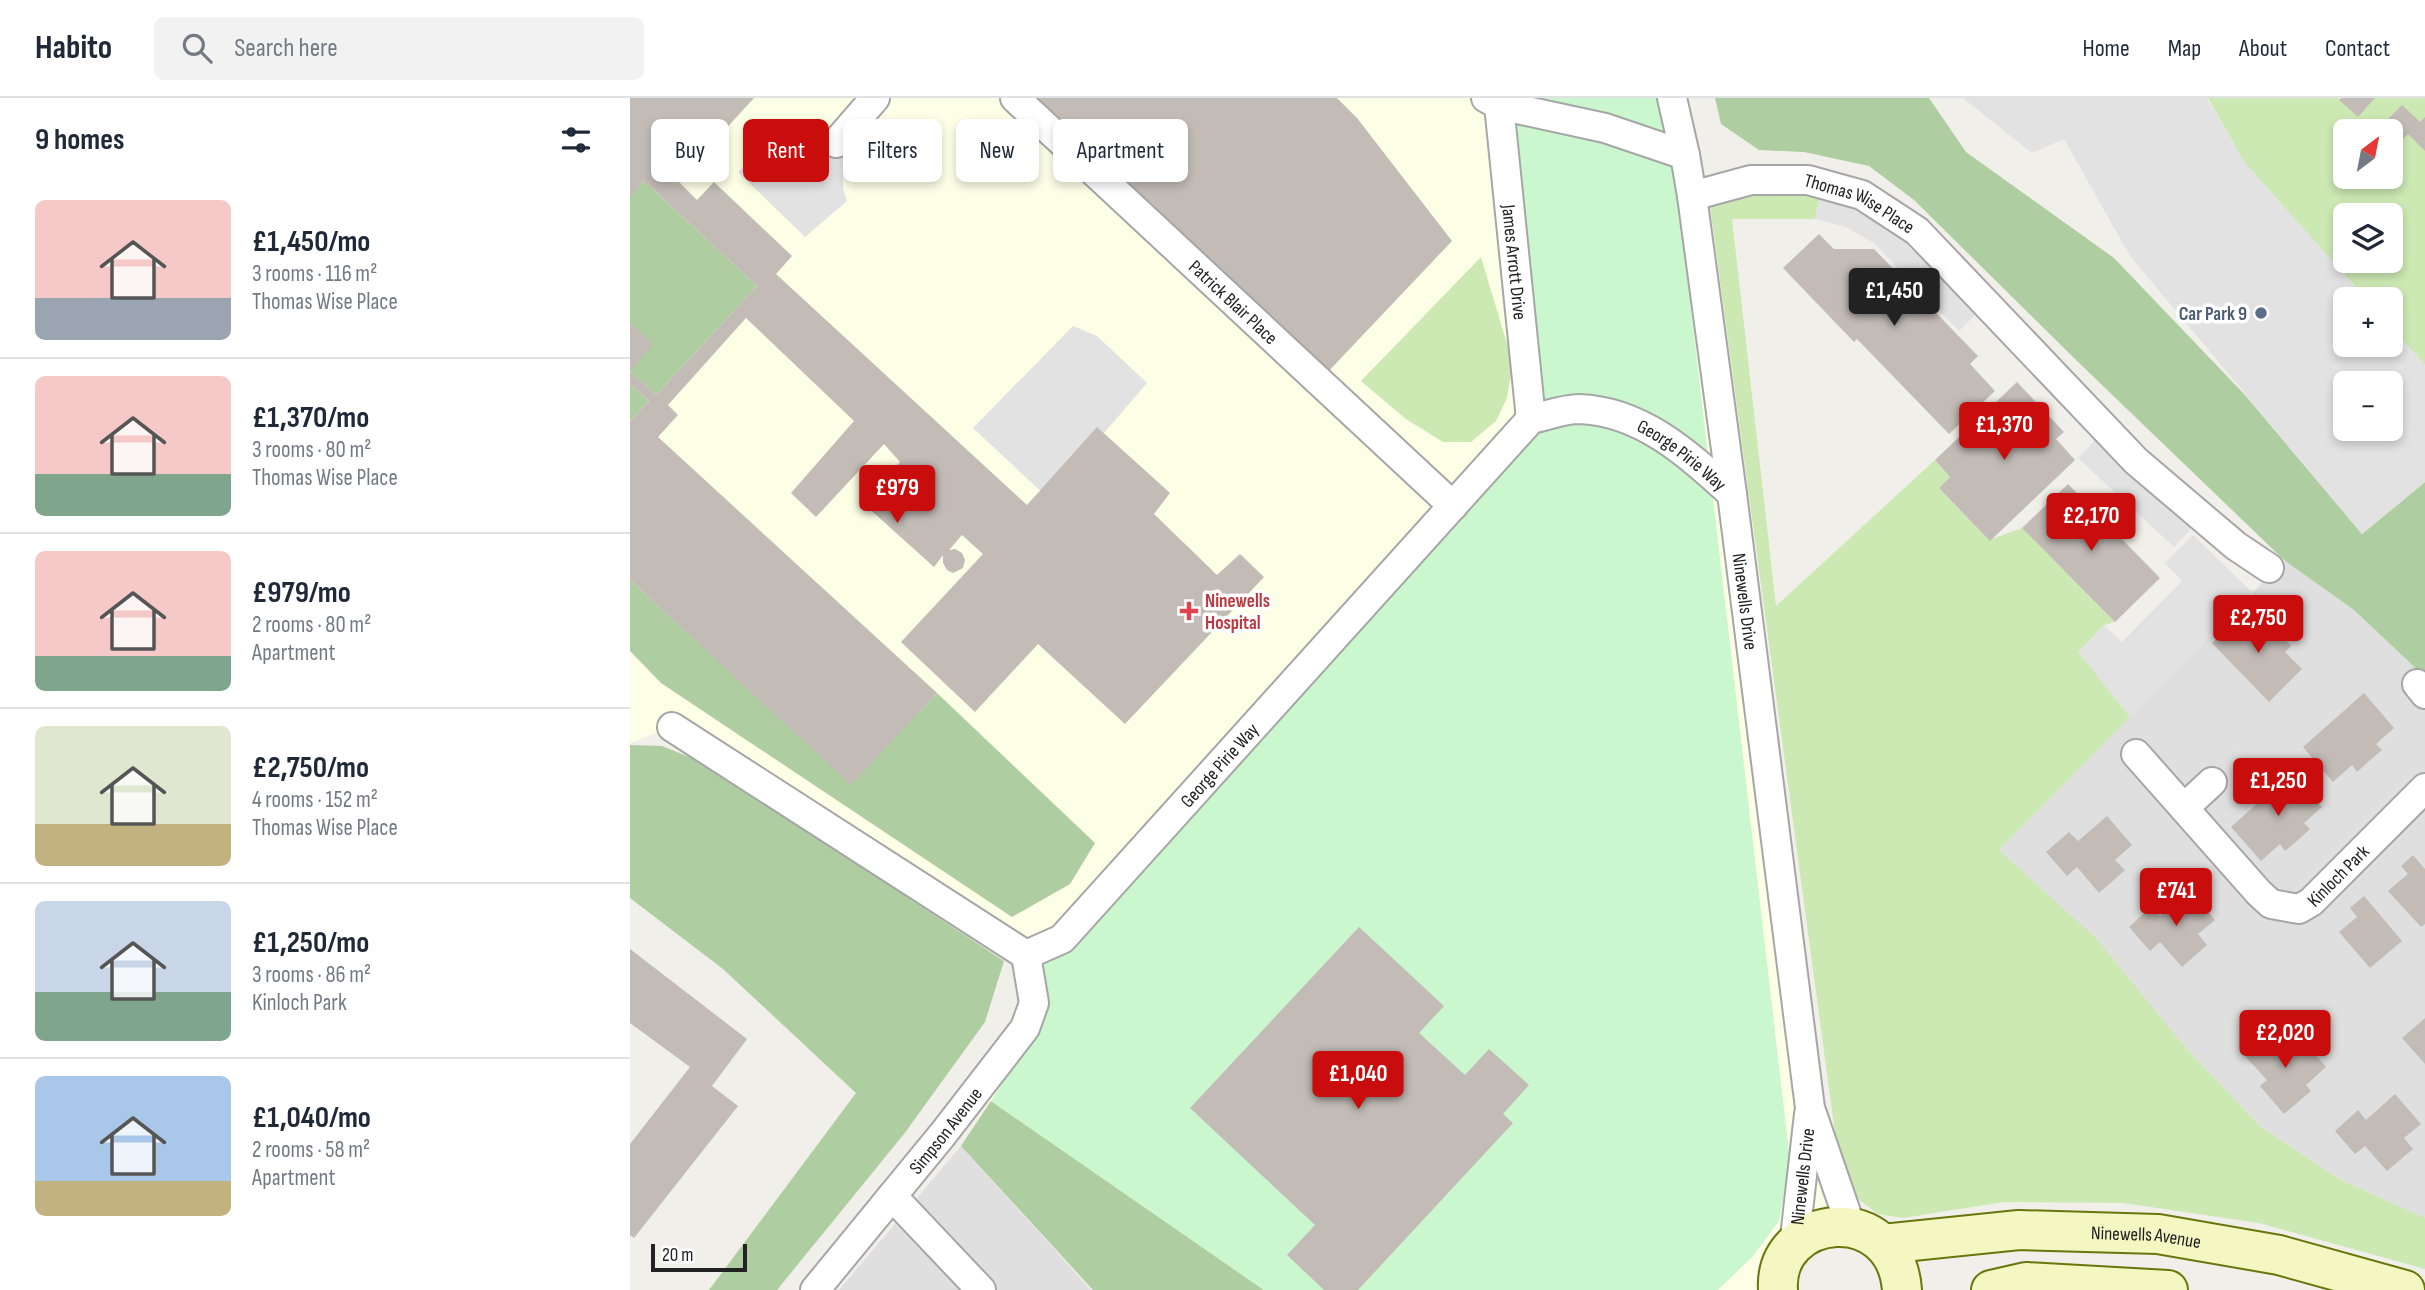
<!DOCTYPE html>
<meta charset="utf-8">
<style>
:root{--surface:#fff;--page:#f2f2f3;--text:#1f2937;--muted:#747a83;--line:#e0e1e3;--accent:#c80d0c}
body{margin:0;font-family:"Sofia Sans Condensed",sans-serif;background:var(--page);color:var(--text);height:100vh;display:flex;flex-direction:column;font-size:26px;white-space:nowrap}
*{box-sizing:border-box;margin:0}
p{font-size:23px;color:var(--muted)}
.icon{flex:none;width:38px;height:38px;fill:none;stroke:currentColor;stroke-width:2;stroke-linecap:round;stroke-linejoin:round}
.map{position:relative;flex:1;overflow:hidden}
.details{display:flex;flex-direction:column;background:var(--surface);width:630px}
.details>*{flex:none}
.guide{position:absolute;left:21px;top:21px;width:665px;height:63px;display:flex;gap:14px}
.needle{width:46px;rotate:32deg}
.fabs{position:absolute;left:1703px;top:21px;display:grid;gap:14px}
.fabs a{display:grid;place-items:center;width:70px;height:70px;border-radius:10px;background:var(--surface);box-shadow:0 4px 10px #0003;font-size:35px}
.scale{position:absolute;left:21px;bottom:18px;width:96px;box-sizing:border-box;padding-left:7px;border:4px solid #222;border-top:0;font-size:19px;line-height:24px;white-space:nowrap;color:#222;-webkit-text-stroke:5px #fff;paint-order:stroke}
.price{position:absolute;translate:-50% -60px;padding:0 16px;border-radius:7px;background:var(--accent);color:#fff;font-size:23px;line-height:46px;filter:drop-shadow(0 2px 4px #0008)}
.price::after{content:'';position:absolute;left:50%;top:42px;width:21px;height:16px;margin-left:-10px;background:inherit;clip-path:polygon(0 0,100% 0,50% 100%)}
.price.on{background:#222;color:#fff}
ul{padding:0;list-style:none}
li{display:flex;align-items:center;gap:21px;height:175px;padding:0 35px}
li+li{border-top:2px solid var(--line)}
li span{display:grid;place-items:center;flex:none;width:196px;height:140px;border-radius:10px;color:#555}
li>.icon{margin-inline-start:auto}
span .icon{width:84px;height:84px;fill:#fffc;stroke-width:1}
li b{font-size:30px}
h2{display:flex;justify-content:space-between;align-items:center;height:84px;padding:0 35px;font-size:30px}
.pill{padding:0 24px;border-radius:10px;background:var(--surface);box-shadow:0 4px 10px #0003;font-size:24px;line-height:63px}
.pill.on{background:var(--accent);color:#fff}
header{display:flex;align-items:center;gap:42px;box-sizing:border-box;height:98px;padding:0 35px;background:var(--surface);border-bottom:2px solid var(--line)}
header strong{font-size:33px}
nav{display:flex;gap:38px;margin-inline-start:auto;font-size:24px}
.search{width:490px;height:63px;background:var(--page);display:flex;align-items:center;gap:18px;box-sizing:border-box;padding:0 24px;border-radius:10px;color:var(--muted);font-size:26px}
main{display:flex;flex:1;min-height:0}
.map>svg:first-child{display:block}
</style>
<header>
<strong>Habito</strong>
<div class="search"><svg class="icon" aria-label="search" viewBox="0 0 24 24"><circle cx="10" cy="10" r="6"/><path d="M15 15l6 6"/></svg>Search here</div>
<nav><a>Home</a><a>Map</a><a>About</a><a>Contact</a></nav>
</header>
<main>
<section class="details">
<h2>9 homes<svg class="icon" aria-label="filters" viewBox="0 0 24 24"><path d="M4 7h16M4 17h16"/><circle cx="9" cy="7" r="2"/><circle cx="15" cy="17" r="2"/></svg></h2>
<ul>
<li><span style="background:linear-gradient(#f6c9c9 70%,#9aa5b1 0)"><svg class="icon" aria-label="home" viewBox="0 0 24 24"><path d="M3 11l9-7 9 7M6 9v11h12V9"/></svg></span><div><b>£1,450/mo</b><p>3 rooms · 116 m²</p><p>Thomas Wise Place</p></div></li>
<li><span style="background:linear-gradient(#f6c9c9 70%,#7fa58c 0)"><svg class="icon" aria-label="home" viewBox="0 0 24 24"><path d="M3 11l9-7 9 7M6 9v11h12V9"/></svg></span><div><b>£1,370/mo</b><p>3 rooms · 80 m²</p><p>Thomas Wise Place</p></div></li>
<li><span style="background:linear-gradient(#f6c9c9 75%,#7fa58c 0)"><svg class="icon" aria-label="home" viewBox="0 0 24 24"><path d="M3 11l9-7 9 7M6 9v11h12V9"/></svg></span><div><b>£979/mo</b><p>2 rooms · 80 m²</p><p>Apartment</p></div></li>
<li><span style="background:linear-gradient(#dfe7d0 70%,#c2b280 0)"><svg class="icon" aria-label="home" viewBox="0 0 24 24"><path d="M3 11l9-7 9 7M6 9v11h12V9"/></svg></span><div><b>£2,750/mo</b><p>4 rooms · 152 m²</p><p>Thomas Wise Place</p></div></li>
<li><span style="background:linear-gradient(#c9d6e8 65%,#7fa58c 0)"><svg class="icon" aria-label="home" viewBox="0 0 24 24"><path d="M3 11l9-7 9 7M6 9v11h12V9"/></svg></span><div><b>£1,250/mo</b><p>3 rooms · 86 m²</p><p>Kinloch Park</p></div></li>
<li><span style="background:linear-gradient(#a9c7e8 75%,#c2b280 0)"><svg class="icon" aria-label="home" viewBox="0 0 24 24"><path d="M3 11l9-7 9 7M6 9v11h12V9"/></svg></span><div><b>£1,040/mo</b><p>2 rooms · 58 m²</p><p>Apartment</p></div></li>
</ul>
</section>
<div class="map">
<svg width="1795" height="1192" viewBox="0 0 1795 1192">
<rect width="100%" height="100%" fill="#f1efe9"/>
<path fill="#e0dfdf" d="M1655,462L1724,512L1795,579V1120L1711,1082L1631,1029L1368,752Z
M331,1048L461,1192H209Z"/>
<path fill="#fdfee6" d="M0,0H1042L1211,1125L1140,1192H634L361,1003L313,1036L395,930V857L42,629L0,645Z"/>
<path fill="#cce8b3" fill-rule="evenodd" d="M1578,0H1708L1728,19L1745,0H1795V267L1761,229L1760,201H1736L1614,64ZM1715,33H1760V79H1715ZM1715,117H1760V163H1715Z
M1122,94L1190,99L1185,121H1102L1146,508L1305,362L1320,379L1309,390L1359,442L1392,430L1485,524L1474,527L1449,554L1500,619L1369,752L1466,840L1555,949L1631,1029L1711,1082L1795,1120V1171L1629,1125L1493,1105L1374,1104L1273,1120L1248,1116L1224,1098L1210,1072L1080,108Z
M851,159L883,266L877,300L866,323L841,344H813L776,321L731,283Z"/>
<path fill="#aecea1" d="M1085,0H1299L1336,54L1484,160L1615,297L1732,436L1795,384V579L1724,512L1654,462L1445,261L1284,102L1239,68L1174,54L1129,52L1091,26Z
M14,83L127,188L26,297L0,273V98Z
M0,286L19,303L0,323Z
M0,482L221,686L307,595L465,745L440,786L382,819L31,585L0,553Z
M0,647L32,648L72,664L374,863L355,924L274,1036L147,1192H79L226,995L93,871L0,800Z
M361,1003L634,1192H463L331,1048Z"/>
<path fill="#caf7ce" d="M869,0H1029L1045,73L1160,1063L1149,1123L1123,1158L1088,1192H634L361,1003L411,923L409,873L832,408L912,332Z"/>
<path fill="#e2e2e2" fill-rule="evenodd" d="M1333,0H1577L1614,64L1736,201H1715V247H1760L1761,229L1795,267V384L1732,436L1500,158L1434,41L1402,55ZM1760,285V331H1715V285Z
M150,29L178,41L200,40L213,51V90L217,103L175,139L108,74Z
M1190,99L1224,107L1259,128L1347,215L1329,233L1244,145L1216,129L1185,121Z
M443,228L467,238L517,285L418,400L343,330Z
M1465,342L1561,431L1544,449L1448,360Z
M1563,437L1622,494L1500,619L1448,554L1474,527L1492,544L1552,483L1535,465Z"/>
<path fill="#c2bbb6" d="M0,0H124L48,83L67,102L84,84L162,158L146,176L397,407L467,329L540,395L524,416L587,477L610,456L634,479L495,626L408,546L345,614L271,544L353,456L332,437L319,452L325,451L332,455L335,462L333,470L323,475L317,472L313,465V457L304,469L234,406L270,364L254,346L186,419L161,395L224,323L116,220L38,307L48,317L28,339L307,595L221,687L0,482V323L19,303L0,286V273L26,297L127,188L14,83L0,99Z
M388,0H707L727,20L822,143L694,278Z
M1711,0H1745L1728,19L1709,2Z
M1772,7L1790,24L1795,19V53L1778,36L1762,52L1760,33H1746Z
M1189,136L1204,151H1244L1348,258L1340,266L1365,293L1319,336L1227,241L1224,244L1153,170Z
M0,224L24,246L0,273Z
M1387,284L1434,334L1426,341L1445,362L1360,443L1309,390L1320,379L1305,362Z
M1438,386L1530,480L1485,524L1392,430Z
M1615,513L1632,530L1638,524L1661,548L1655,554L1672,571L1639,604L1582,545Z
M1734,595L1764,630L1746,646L1752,652L1739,663L1727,674L1722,667L1703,684L1673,649Z
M1662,674L1692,709L1674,725L1680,731L1668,742L1655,753L1650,746L1631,763L1601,729Z
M1477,718L1502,747L1485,762L1495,772L1469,795L1447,769L1437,778L1416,754L1439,734L1448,743Z
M1783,757L1795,771V826L1791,829L1758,793L1778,776L1771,768Z
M1560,792L1585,822L1568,836L1577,847L1552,869L1530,844L1520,853L1499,829L1522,808L1530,818Z
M1734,798L1772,843L1740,870L1709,834L1727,819L1720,810Z
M729,829L814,908L789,935L835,977L859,951L899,987L873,1016L883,1025L728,1192H694L657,1157L685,1127L560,1010Z
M0,851L117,941L82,988L108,1008L4,1140L0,1137V1046L60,969L0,925Z
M1795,920V966L1772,940Z
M1640,933L1657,953L1672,941L1696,969L1676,987L1681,993L1654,1016L1630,988L1637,982L1613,956Z
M1765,996L1791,1026L1774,1040L1783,1051L1757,1073L1735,1048L1725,1056L1705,1033L1728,1012L1736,1022Z"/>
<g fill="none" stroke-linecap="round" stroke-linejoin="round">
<g stroke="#a6a6a6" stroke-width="32">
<g id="street">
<path id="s1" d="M385,0L823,408"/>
<path d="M856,0L869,7L975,30L1055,57"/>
<path id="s2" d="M1042,0L1055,57L1062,98L1102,396L1180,1010L1221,1129"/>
<path id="s3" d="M869,7L901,321"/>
<path d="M206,45L245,0"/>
<path id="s4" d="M1062,98L1121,82H1178L1232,97L1287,133L1506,363L1606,448L1639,470"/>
<path d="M1787,586L1795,596"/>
<path id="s5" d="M42,629L396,857L432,841L901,321C916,318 934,311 949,311C1012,313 1059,357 1102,396"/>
<path id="s6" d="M1506,656L1629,795L1641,806L1669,811L1681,804L1795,690"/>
<path d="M1554,710L1582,684"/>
<path d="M262,1098L351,1192"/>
<path id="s7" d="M1164,1148L1179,1016"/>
<path id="s8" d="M185,1192L313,1036L395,930L404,905L396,857"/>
</g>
</g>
<g stroke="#69760c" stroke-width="42">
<g id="secondary">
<path id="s9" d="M1253,1146L1389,1132L1528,1136L1649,1157L1775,1192"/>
<path d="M1148,1192C1143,1115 1265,1101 1272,1192"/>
<path d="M1361,1192L1396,1184L1538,1192"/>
</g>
</g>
<use href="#street" stroke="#fff" stroke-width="28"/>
<use href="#secondary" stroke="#f4f7c2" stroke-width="38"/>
</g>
<circle fill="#5c6f8a" stroke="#fff" stroke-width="2.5" cx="1631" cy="215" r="7"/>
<path fill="#e0444e" stroke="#fff" stroke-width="2.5" d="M555.5 502.5h7v7h7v7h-7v7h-7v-7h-7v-7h7z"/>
<g text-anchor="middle" stroke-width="7" stroke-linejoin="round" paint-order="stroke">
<g font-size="19" fill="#222" stroke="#fff">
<text dy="7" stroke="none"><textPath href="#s4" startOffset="175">Thomas Wise Place</textPath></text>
<text dy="7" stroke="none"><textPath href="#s3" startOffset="158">James Arrott Drive</textPath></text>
<text dy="7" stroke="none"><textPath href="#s1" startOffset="299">Patrick Blair Place</textPath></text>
<text dy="7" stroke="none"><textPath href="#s5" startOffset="1325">George Pirie Way</textPath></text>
<text dy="7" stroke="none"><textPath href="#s2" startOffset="509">Ninewells Drive</textPath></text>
<text dy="7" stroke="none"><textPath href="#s5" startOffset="695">George Pirie Way</textPath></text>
<text dy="7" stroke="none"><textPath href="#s6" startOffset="282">Kinloch Park</textPath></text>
<text dy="7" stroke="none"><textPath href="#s8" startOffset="206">Simpson Avenue</textPath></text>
<text dy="7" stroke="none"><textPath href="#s7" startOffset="70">Ninewells Drive</textPath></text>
<text dy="7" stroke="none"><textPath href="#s9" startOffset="264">Ninewells Avenue</textPath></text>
</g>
<g font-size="19" font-weight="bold" fill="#4e5e75" stroke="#fff" text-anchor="end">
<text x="1617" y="222">Car Park 9</text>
</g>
<g font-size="19" font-weight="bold" fill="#be3a42" stroke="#fff" text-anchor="start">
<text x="575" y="509">Ninewells<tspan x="575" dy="22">Hospital</tspan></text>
</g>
</g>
</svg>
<div class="fabs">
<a><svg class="needle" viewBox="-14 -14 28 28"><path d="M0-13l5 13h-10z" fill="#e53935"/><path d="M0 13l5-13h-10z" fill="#747a83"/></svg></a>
<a><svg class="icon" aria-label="layers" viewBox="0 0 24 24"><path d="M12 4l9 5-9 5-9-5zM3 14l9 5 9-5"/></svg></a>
<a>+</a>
<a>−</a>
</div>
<div class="scale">20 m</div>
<b class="price on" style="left:1264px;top:230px">£1,450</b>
<b class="price" style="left:1374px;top:364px">£1,370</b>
<b class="price" style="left:267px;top:427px">£979</b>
<b class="price" style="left:1461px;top:455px">£2,170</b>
<b class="price" style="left:1628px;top:557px">£2,750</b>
<b class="price" style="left:1648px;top:720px">£1,250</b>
<b class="price" style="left:1546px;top:830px">£741</b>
<b class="price" style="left:1655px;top:972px">£2,020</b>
<b class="price" style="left:728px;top:1013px">£1,040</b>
<div class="guide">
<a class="pill">Buy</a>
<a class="pill on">Rent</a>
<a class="pill">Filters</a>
<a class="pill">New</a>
<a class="pill">Apartment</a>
</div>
</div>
</main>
